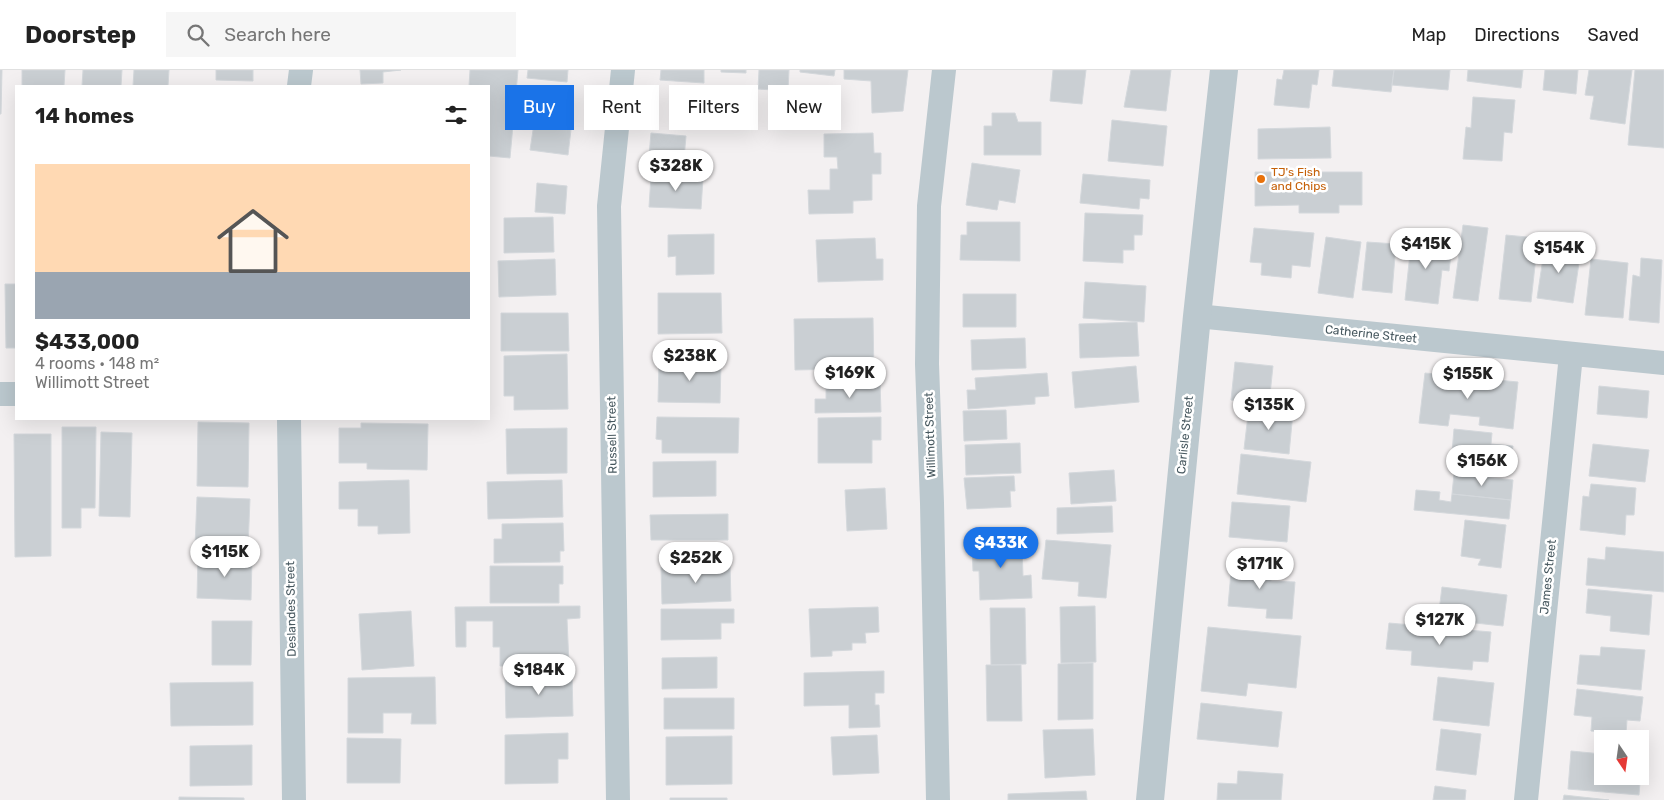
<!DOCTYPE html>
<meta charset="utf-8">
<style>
:root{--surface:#fff;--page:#f6f6f6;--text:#222;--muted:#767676;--line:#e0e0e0;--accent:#1a73e8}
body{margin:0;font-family:Rubik,sans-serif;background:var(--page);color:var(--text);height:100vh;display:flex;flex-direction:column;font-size:19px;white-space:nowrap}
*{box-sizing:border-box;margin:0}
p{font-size:16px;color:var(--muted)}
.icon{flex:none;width:28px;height:28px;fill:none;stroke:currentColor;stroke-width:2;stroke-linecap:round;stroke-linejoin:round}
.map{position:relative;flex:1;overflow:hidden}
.drawer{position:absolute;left:15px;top:15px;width:475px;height:335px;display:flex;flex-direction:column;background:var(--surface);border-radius:0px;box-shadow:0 5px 20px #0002}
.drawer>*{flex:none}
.banner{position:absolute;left:505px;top:15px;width:475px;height:45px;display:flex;gap:10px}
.needle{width:32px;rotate:167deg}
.tools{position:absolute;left:1594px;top:660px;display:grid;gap:10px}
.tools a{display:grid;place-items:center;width:55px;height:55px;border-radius:0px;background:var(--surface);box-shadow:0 5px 20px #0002;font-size:25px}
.price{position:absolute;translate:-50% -42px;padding:0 11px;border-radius:18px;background:#fff;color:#222;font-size:16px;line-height:32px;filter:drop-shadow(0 1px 2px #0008)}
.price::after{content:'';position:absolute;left:50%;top:30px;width:15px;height:11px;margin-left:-8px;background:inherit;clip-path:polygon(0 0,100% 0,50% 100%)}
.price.current{background:var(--accent);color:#fff}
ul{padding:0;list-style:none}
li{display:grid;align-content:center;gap:10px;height:265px;padding:0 20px}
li+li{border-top:1px solid var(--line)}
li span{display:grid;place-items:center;height:155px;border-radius:0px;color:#555}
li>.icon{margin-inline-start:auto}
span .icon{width:90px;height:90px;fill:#fffc;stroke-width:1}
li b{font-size:21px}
h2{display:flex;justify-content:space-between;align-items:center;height:60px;padding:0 20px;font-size:21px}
.chip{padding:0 18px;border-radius:0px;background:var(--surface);box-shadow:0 5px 20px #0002;font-size:18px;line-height:45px}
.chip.current{background:var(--accent);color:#fff}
header{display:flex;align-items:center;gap:30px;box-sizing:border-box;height:70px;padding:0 25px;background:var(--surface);border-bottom:1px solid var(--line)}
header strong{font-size:24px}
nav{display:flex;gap:28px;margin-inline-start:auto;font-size:18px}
.search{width:350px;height:45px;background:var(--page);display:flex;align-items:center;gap:12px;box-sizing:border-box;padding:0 18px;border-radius:0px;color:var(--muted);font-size:19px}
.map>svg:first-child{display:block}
</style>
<header>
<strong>Doorstep</strong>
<div class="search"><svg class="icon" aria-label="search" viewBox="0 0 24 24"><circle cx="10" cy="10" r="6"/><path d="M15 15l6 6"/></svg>Search here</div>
<nav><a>Map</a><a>Directions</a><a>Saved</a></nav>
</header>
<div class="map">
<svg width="1664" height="730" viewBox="0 0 1664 730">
<rect width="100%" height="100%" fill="#f3f0f1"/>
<path fill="#cacfd3" stroke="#d4d8dc" d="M0,0H2L1,44H0Z
M22,0H65L64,16H22Z
M83,0H122L121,16H82Z
M134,0H169L168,16H133Z
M216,0H253V11L216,10Z
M360,0H401L383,2V13L361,14Z
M470,0H518L510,88L489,86V16H469Z
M528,0H568L567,12L527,8Z
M661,0H704V13L660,10Z
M721,0H746V3L721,2Z
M759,0H789L788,21L758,19Z
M800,0H835L834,6L800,2Z
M844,0H908L903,41L872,43L871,11L844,9Z
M1053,0H1086L1082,34L1050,31Z
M1131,0H1171L1166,41L1124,37Z
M1284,0H1319L1317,15L1312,14L1309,38L1274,35L1277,9L1282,10Z
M1334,0H1394L1391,22L1332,16Z
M1394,0H1450L1448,20L1392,15Z
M1468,0H1523L1521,18L1467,11Z
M1545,0H1578L1576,24L1543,20Z
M1589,0H1632L1625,54L1590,49L1594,26L1585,25Z
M1635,0H1664V78L1628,75Z
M1473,27L1515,30L1512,63L1504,62L1502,91L1463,89L1466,57L1471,58Z
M992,43H1015L1018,52H1041V85H984V56H992Z
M535,47L572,51L568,85L530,80Z
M1112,50L1167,56L1163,96L1108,91Z
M1330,57L1331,88L1258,89V59Z
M651,63L686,66L683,100L648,97Z
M873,63L874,83H881V104H872V130L853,131V143L809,144L808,120H830V99H838L837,87H824V64Z
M972,93L1020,100L1015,133L999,130L997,140L966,135Z
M1255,102H1362V135H1339V143H1299V135L1255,136Z
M1083,104L1150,110L1149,129L1140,128L1139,139L1080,133Z
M651,106L703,108L701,139L649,137Z
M537,113L567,116L565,144L535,142Z
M1085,143L1143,145L1142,165H1134V180H1123V193L1083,191Z
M553,147L554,182L504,183V148Z
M967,152H1020V191L960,190L961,165H967Z
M1463,155L1488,158L1478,231L1453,228Z
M1254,158L1314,163L1310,197L1292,195L1291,208L1261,205L1262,193L1250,192Z
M714,164V204L676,205V186L668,187V165Z
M1412,165L1431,167L1430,175L1452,177L1449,201L1442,200L1438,234L1405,230Z
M1506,165L1538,168L1531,232L1499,229Z
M1326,167L1361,172L1353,228L1318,223Z
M875,168L876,189H883V210L818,212L816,170Z
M1367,172L1396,174L1392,223L1362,220Z
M1545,175L1581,180L1573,233L1537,228Z
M1641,188L1662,190L1659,253L1629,250L1633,205L1640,207Z
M555,189L556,225L499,227L498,191Z
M1591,189L1628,193L1623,248L1585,245Z
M1085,212L1146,216L1144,252L1083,248Z
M5,214H16V278H6Z
M658,223H721L722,263L658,264Z
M963,224H1016V257H963Z
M501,243H568L569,281H501Z
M873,248L874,307H843V299L795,300L794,249Z
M1137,252L1139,286L1080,288L1079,254Z
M1025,268L1026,298L972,300L971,270Z
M567,284L568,339L514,340V326H504V286Z
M659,292L721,293L720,333L658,332Z
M1235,292L1273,296L1269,334L1231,330Z
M1136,296L1139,332L1075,338L1072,302Z
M1047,303L1049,326L1035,327V334L968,339L967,320H976L975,308Z
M1425,303L1518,312L1513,359L1479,355L1480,347L1450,344L1448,356L1419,353Z
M880,313L881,342L815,343V329H826V314Z
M1599,316L1649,321L1647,348L1597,344Z
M1249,337L1293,342L1289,384L1244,379Z
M1006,340L1007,369L964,371L963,341Z
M657,347L739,348L738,383H662V370L656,369Z
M881,347V370H872V393H818V348Z
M198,352L249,353L248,417L197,416Z
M361,353L428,354L427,400L367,399V393H339V358H361Z
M62,357H96L95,438H81V458H62Z
M567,358V403L507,404L506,359Z
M1454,359L1492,363L1491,374L1513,376L1510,399L1451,394Z
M101,362L132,363L130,447L99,446Z
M14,364H51V486L15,487Z
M1020,373L1021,403L966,405L965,375Z
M1593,374L1649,380L1645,412L1589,406Z
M1241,384L1311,392L1306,432L1237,424Z
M716,391V426L653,427V392Z
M1114,400L1116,431L1071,434L1069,403Z
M1454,404L1513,410L1511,430L1452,424Z
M1014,406L1015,421H1010L1011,437L967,439L964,408Z
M409,410L410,463L378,464V456H358V439H339V412Z
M562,410L563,447L488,449L487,412Z
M1591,414L1636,418L1634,445H1626L1625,465L1580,460L1583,426L1589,427Z
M885,418L887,459L847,461L845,420Z
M1416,420L1440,422L1439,430L1451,432L1452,424L1511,430L1509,449L1414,440Z
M197,427L250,429L248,478L195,476Z
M1232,432L1290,436L1287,472L1229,467Z
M1112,436L1113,462L1057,464V438Z
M728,444V470H651L650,445Z
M1465,450L1506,455L1501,498L1478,495L1481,489L1461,486Z
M563,453L564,481H560V492L494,493V469H502V454Z
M1016,467V476H1022L1023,506L1031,505L1032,528L980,530L979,501H973L972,476L979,475V468Z
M1046,470L1111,475L1106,528L1078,526L1079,512L1042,509Z
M1606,477L1664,482V522L1586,515L1588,488L1605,490Z
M198,486L252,488L251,530L197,528Z
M1232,491L1272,493L1271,511L1295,512L1292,549L1266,548L1267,539L1228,536Z
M730,495L731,531L662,534L661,497Z
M490,496H563V514H559V533H490Z
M1442,517L1507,525L1503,556L1438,549Z
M1588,519L1652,525L1649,565L1610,561L1611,546L1586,543Z
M580,536V548L567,549L569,595L500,596V577H493V551H466V577H456L455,537Z
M1095,536L1096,592L1061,593L1060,537Z
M878,537L879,562L865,563L866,573H852V580L832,581V586L811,587L809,539Z
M990,538H1025L1026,594L991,595Z
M661,539H734V553H721V569L661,570Z
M411,541L414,596L362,600L359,544Z
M212,551H252L251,595H212Z
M1389,553L1491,562L1488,592L1473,591L1472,600L1411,595L1412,581L1386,579Z
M1208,557L1301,566L1296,618L1248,613L1246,626L1201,621Z
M1601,577L1645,580L1641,620L1577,614L1580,585L1600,586Z
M717,587V618L662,619V588Z
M1093,593V649L1058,650V594Z
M986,595H1021L1022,651H987Z
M884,601V623H875V635H879L880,657L849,658V635L804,636V603Z
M572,605L573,646L506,648L505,606Z
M435,607L436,654H411L412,643H383V663H348V608Z
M1438,607L1494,613L1489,656L1433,650Z
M253,612V655L171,656L170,613Z
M1577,619L1643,627L1640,651L1627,650L1626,664L1591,661L1592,647L1574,645Z
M664,628H734V659H664Z
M1201,633L1282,642L1278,677L1197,669Z
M1093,659L1095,705L1045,708L1043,660Z
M1441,659L1481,664L1476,705L1436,700Z
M568,663V689H558V713L505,714V665Z
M877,665L879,703L833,705L831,667Z
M732,666V714L666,715V667Z
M347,668L401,669L400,713H347Z
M252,675V715L190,716V676Z
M1571,681L1602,684V706H1640V687H1642L1639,725L1568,719Z
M1238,701L1283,704L1281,730H1217L1218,713L1237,714Z
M1435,716L1466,720L1465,730H1433Z
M1086,721L1087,730H1008V724Z
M1564,725L1609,730H1563Z
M179,727L244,728V730H179Z
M670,728H727V730H670Z"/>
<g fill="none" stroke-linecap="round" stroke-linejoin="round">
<path stroke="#bbc8ce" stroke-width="24" d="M299,16L301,0
M1197,246L1664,293
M0,324H16
M289,349L294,730
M618,730L609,136L623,0
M938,730L932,433L927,294L929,136L944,0
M1526,730L1571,285"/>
<path stroke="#bbc8ce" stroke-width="28" d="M1150,730L1197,246L1224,0"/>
</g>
<circle fill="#e8710a" stroke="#fff" stroke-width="2" cx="1261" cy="109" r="5"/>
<g text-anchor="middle" stroke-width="5" stroke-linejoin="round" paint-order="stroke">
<g font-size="12" fill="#c56008" stroke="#fff" text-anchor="start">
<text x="1271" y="106">TJ's Fish<tspan x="1271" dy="14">and Chips</tspan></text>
</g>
<g font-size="12" fill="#47585f" stroke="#fff">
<text transform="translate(1371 264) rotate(6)" y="4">Catherine Street</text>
<text transform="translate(612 365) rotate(-91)" y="4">Russell Street</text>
<text transform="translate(930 365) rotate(-92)" y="4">Willimott Street</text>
<text transform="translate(1185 365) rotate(-84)" y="4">Carlisle Street</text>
<text transform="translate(1548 507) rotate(-84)" y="4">James Street</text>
<text transform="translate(291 539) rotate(-91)" y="4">Deslandes Street</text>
</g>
</g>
</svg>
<div class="tools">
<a><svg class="needle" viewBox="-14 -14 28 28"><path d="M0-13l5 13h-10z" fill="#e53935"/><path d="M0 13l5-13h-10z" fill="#767676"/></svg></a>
</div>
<b class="price" style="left:676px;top:122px">$328K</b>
<b class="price" style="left:1426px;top:200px">$415K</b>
<b class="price" style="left:1559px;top:204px">$154K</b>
<b class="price" style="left:690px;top:312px">$238K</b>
<b class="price" style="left:850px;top:329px">$169K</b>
<b class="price" style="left:1468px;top:330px">$155K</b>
<b class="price" style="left:1269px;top:361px">$135K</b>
<b class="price" style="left:1482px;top:417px">$156K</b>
<b class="price current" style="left:1001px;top:499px">$433K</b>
<b class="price" style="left:225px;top:508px">$115K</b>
<b class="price" style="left:696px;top:514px">$252K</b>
<b class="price" style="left:1260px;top:520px">$171K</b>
<b class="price" style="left:1440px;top:576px">$127K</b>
<b class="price" style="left:539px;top:626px">$184K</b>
<div class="banner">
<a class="chip current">Buy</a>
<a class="chip">Rent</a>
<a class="chip">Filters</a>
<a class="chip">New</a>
</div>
<section class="drawer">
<h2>14 homes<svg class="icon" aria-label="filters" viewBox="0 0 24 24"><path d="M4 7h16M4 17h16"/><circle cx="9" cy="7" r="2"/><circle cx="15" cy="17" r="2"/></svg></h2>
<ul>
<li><span style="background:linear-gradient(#ffd9b3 70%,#9aa5b1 0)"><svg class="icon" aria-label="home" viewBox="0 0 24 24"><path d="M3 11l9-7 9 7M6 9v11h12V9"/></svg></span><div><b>$433,000</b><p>4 rooms · 148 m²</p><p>Willimott Street</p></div></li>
</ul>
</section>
</div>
